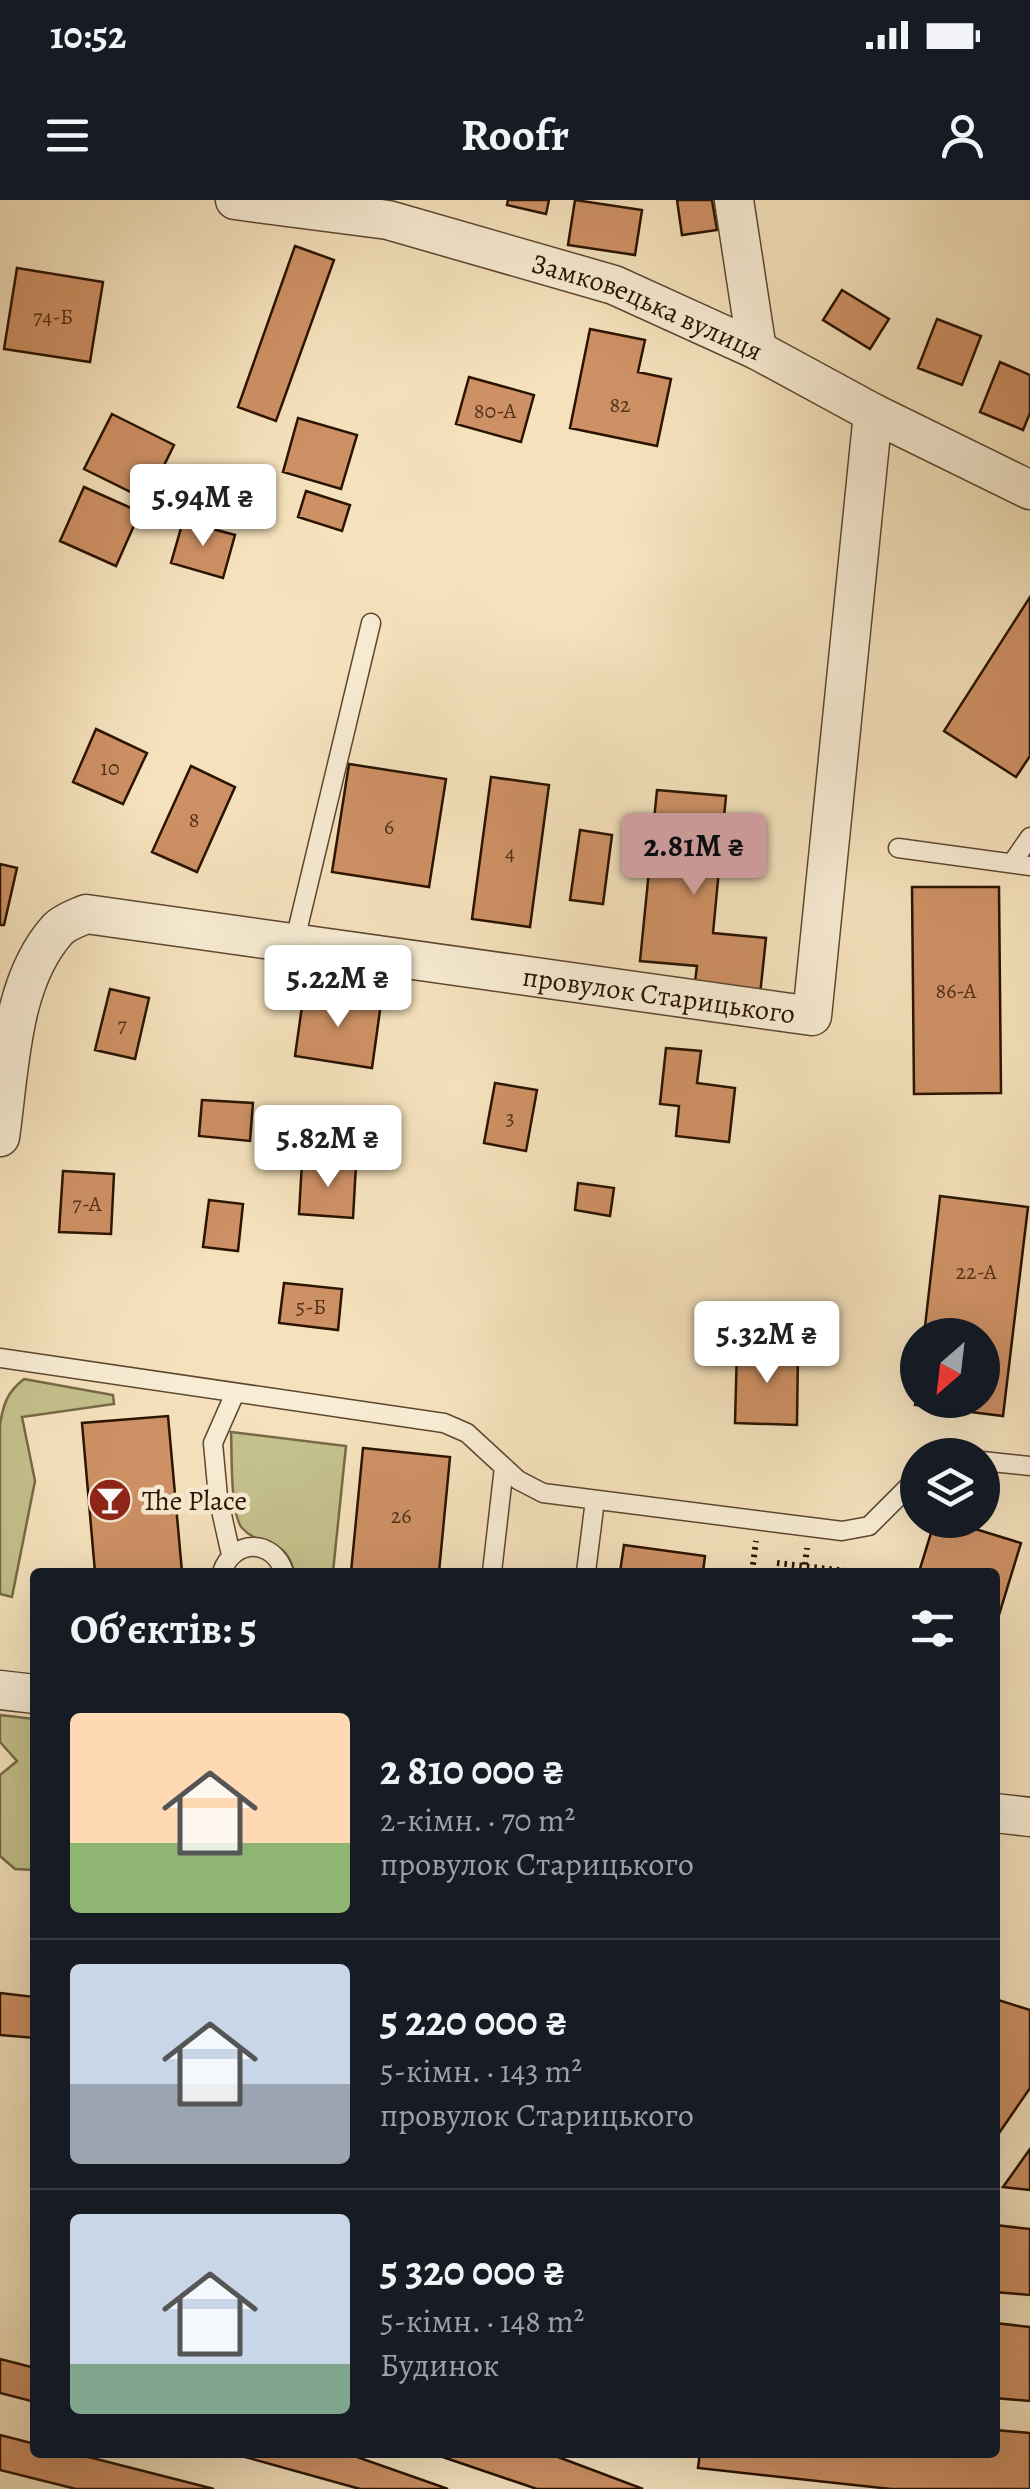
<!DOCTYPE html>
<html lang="uk">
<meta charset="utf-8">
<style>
:root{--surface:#171b24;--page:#242831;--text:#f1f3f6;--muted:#9ea1a6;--line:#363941;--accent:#c59692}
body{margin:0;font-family:Alegreya,serif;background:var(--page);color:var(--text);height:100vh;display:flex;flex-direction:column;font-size:38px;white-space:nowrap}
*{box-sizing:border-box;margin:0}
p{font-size:32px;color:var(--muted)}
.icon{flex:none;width:55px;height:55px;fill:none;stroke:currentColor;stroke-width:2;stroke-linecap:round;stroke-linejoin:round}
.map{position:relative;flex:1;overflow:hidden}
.sheet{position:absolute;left:30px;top:1368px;width:970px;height:890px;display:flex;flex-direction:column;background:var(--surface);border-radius:10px;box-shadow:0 10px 40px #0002}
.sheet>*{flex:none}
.needle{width:65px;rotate:208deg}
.tools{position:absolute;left:900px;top:1118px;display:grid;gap:20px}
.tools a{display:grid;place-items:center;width:100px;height:100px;border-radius:50%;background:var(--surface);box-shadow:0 10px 40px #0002;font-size:50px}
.price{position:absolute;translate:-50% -85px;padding:0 22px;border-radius:10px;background:#fff;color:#222;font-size:32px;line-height:65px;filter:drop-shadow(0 2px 5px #0008)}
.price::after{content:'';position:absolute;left:50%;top:60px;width:30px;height:22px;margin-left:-15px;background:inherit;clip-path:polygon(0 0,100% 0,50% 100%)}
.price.selected{background:var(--accent);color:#111}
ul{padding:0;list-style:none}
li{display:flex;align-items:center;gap:30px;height:250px;padding:0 40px}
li+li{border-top:2px solid var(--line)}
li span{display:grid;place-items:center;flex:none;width:280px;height:200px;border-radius:10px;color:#555}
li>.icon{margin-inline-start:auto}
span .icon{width:120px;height:120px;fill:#fffc;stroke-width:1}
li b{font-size:42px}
h2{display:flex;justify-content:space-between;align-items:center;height:120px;padding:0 40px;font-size:42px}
.status{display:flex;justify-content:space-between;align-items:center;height:70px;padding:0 50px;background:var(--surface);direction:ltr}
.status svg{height:28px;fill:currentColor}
header{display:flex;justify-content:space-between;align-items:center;height:130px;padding:0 40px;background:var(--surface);font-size:45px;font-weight:700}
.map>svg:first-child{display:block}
</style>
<div class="status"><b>10:52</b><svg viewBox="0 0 49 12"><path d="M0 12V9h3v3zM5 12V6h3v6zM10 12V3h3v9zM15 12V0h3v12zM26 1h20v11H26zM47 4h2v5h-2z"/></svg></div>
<header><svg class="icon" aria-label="menu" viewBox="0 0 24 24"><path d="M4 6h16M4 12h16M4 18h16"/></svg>Roofr<svg class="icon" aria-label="person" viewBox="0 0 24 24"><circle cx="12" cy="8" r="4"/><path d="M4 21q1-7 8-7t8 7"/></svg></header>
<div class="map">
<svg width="1030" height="2289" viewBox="0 0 1030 2289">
<rect width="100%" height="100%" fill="#f5e2bd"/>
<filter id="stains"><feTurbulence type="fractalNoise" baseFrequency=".002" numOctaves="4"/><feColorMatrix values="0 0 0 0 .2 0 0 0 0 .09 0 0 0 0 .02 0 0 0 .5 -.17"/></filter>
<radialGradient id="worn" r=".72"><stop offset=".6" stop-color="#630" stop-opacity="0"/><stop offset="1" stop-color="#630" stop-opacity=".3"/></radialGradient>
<path fill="#c4c18c" stroke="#776a46" stroke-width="2.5" d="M24,1179L113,1195L114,1204L22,1217L35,1281L12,1397L0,1394V1225C3,1205 7,1192 24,1179Z
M231,1232L346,1246L333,1372H294C285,1335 261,1349 242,1328C230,1314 232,1252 231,1232Z
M0,1515L35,1519V1670L15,1669L0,1656V1575L17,1561L0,1542Z"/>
<path fill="#ce9165" stroke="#2a1301" stroke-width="2.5" d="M508,0H549L546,14L507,5Z
M575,0L642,10L635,55L568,45Z
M677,0H712L717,30L682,35Z
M295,46L334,60L276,221L238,207Z
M17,68L103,82L90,162L4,149Z
M842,90L889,119L870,149L823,120Z
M937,119L981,136L962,185L918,168Z
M590,129L645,140L638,172L671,179L657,246L570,228Z
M1000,162L1030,175V213L1023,230L980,212Z
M469,177L534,195L521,242L456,224Z
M112,214L174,245L147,300L84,269Z
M298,218L357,235L341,289L283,272Z
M84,287L140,312L116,366L60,341Z
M306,291L350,305L342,331L298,317Z
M183,321L235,335L223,378L171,363Z
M1030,397V556L1016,577L944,531Z
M96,529L147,553L123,604L73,582Z
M349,564L446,579L429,687L332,672Z
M191,566L235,587L197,672L152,652Z
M491,577L549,585L530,727L472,719Z
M657,590L726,596L713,733L766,738L760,795L694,789L697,766L640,761Z
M580,630L612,635L603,704L570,700Z
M0,664L17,668L4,725H0Z
M912,687H999L1001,893L914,894Z
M110,789L149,798L135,859L95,850Z
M304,792L381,803L372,868L295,856Z
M666,848L701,851L697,883L735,888L729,942L676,936L679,906L660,904Z
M495,883L537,890L526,951L484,943Z
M202,900L253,903L250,941L199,936Z
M302,962L356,965L353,1018L299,1014Z
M63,971L114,974L111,1034L59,1032Z
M578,983L614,988L610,1016L575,1010Z
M940,996L1028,1007L1003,1216L915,1205L918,1188V1200H982V1135H924Z
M209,1000L243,1004L238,1051L203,1047Z
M284,1083L342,1089L338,1130L279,1123Z
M737,1148L798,1149L797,1225L735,1223Z
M168,1216L182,1372H95L82,1223Z
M363,1248L450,1257L439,1372H351Z
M935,1320H946L1021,1343L995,1428V1372H919Z
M624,1345L705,1356L703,1372H620Z
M0,1793L35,1797V1838L0,1835Z
M995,1799L1030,1810V1888L995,1939Z
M1030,1949V1990L1003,1987Z
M995,2025L1030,2029V2095L995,2092Z
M995,2123L1030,2127V2201L995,2198Z
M0,2159L35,2168V2202L0,2193Z
M995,2230L1030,2233V2289H891L698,2268L700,2252H995Z
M0,2235L35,2244V2252H69L214,2289H76L0,2270Z
M227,2252H343L448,2289H360Z
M428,2252H545L643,2289H537Z"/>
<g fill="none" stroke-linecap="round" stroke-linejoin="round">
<g stroke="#5d4730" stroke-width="21">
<path id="lane" d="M898,648L1030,666
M1012,663L1030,637
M294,744L371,423
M0,1158L444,1223L467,1233L518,1280L543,1293L842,1331L869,1326L918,1277
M982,1261L1030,1266
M231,1355L218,1297L213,1243L235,1193
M222,1372C233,1339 273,1338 284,1372
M492,1372L504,1267
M586,1372L595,1300"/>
</g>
<g stroke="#5d4730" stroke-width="41">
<g id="street">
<path id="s1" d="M235,0L388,20L614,85L757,150L873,213L1030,290"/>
<path d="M734,0L757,150"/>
<path id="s2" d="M0,937C10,869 10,782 58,729C65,722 77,718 86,714L812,816L873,213"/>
<path d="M0,1490L35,1494"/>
<path d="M995,1613L1030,1617"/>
</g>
</g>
<path stroke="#2a1301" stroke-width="6" stroke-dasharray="2.5 5" stroke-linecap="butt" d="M777,1363L847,1371
M752,1372L756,1341
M804,1372L807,1348"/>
<use href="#lane" stroke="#f8ecd4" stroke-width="18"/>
<use href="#street" stroke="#f8ecd4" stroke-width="38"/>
</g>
<defs>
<g id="bar-disc" transform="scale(2.25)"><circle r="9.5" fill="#8f2418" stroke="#f8ecd4"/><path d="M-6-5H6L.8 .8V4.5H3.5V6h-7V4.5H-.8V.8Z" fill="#fff"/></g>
</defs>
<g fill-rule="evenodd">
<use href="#bar-disc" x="110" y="1300"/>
</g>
<g text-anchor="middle" stroke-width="9" stroke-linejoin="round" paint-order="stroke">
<g font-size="22" fill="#53321a">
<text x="53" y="124">74-Б</text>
<text x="620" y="212">82</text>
<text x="495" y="218">80-А</text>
<text x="110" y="575">10</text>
<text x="194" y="627">8</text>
<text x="389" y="634">6</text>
<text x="510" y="660">4</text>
<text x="956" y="798">86-А</text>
<text x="122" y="832">7</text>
<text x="510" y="925">3</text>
<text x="87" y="1011">7-А</text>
<text x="976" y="1079">22-А</text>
<text x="311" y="1114">5-Б</text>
<text x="401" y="1323">26</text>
</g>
<g font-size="28" fill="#2a1301" stroke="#f8ecd4">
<text dy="10" stroke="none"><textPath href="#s1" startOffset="428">Замковецька вулиця</textPath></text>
<text dy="10" stroke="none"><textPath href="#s2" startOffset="830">провулок Старицького</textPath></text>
</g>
<g font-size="28" fill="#2a1301" stroke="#f8ecd4" text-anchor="start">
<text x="142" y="1310">The Place</text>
</g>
</g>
<rect width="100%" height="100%" filter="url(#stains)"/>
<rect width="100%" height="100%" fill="url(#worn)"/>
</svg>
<div class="tools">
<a><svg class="needle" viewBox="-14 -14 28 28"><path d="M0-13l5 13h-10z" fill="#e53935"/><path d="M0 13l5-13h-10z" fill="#9ea1a6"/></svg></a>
<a><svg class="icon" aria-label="layers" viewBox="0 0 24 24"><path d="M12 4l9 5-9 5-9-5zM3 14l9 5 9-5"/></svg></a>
</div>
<b class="price" style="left:203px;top:349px">5.94M ₴</b>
<b class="price selected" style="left:694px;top:698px">2.81M ₴</b>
<b class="price" style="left:338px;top:830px">5.22M ₴</b>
<b class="price" style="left:328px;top:990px">5.82M ₴</b>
<b class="price" style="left:767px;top:1186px">5.32M ₴</b>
<section class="sheet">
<h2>Об’єктів: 5<svg class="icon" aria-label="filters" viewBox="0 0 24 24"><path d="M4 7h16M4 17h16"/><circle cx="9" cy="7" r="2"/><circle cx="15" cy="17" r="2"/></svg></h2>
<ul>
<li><span style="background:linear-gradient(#ffd9b3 65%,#8fb573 0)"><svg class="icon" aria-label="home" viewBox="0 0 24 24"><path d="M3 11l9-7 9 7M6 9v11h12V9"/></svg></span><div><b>2 810 000 ₴</b><p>2-кімн. · 70 m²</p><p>провулок Старицького</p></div></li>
<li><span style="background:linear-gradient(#c9d6e8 60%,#9aa5b1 0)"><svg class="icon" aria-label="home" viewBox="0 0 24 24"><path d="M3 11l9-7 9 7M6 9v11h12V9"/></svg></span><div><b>5 220 000 ₴</b><p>5-кімн. · 143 m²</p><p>провулок Старицького</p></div></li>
<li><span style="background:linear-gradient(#c9d6e8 75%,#7fa58c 0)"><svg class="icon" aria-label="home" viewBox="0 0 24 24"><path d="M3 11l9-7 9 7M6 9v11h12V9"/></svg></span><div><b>5 320 000 ₴</b><p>5-кімн. · 148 m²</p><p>Будинок</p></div></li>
</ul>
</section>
</div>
